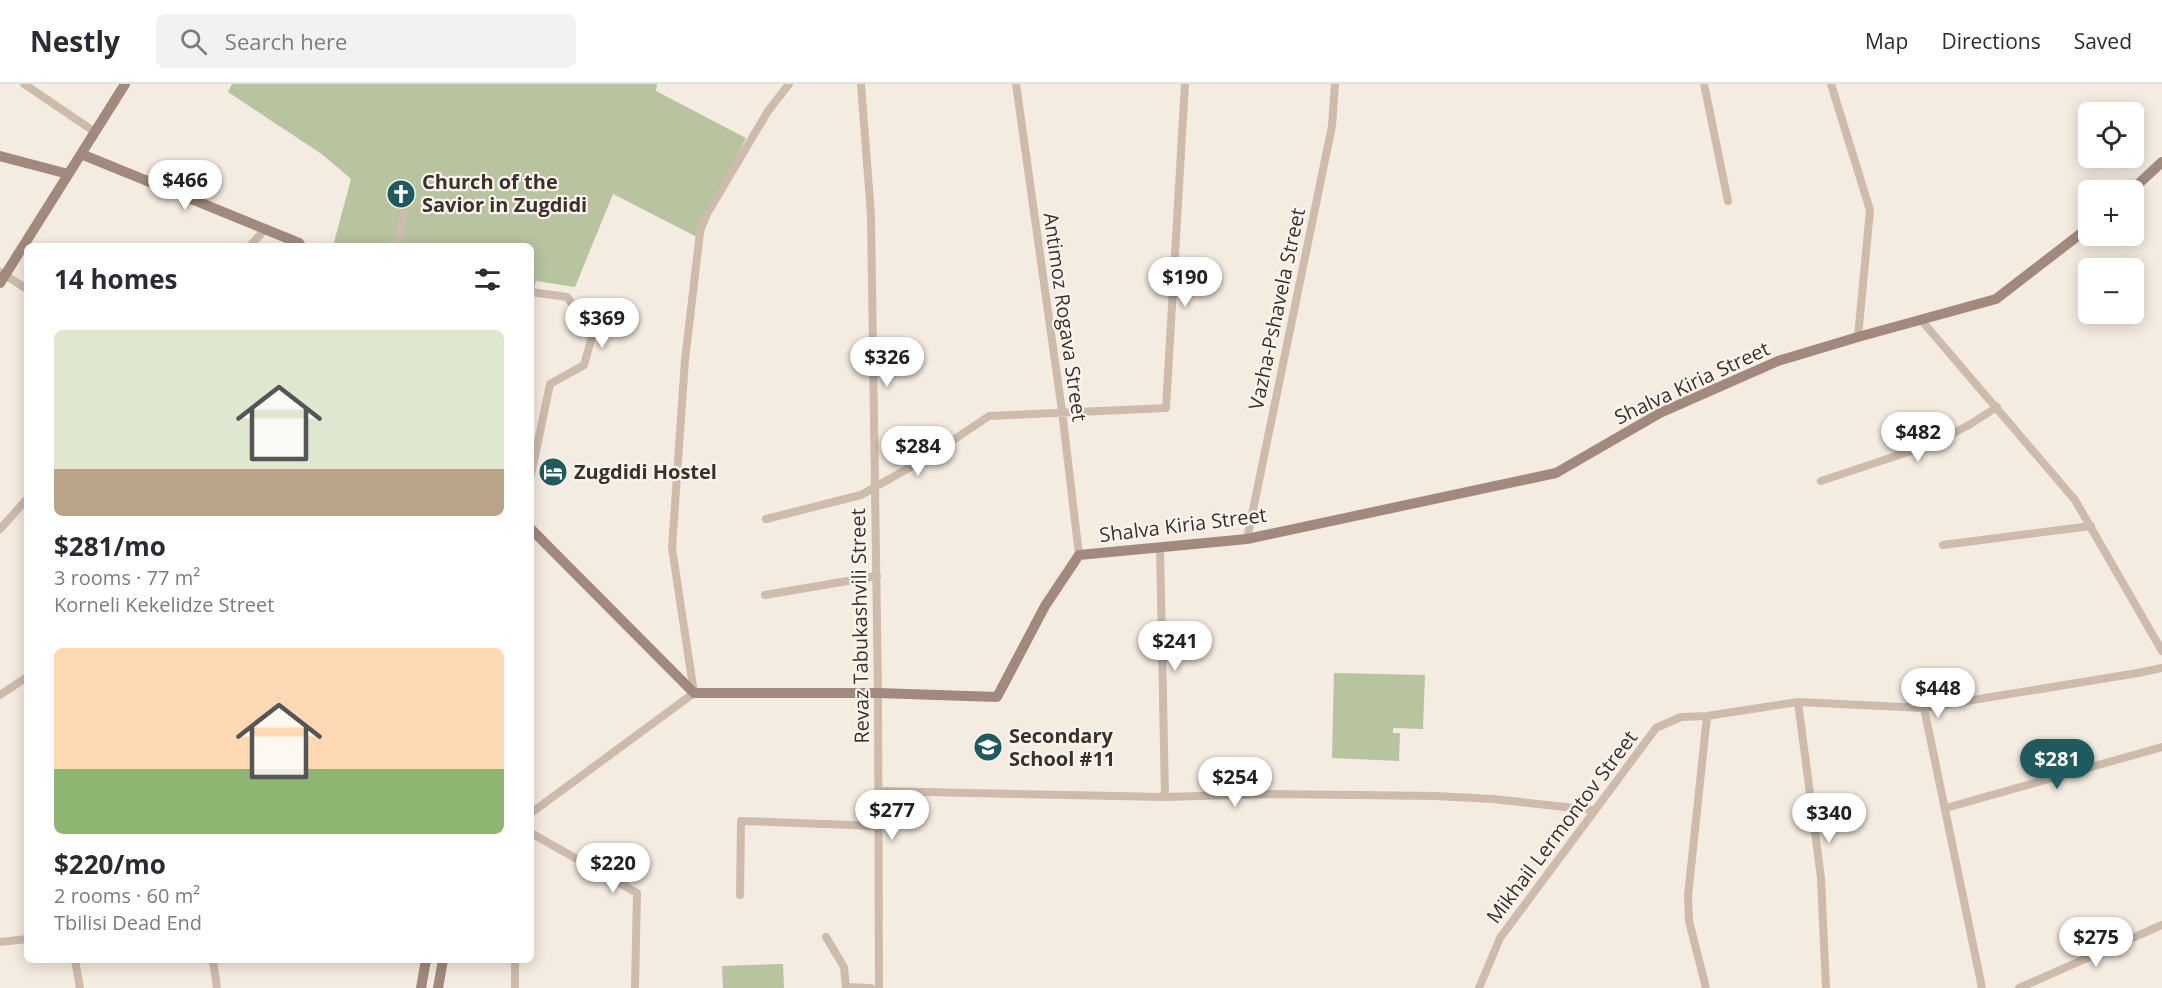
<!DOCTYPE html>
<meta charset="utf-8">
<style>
:root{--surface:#fff;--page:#f2f2f3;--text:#2b2b33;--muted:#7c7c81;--line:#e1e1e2;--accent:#1f5a5e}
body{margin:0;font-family:"Open Sans",sans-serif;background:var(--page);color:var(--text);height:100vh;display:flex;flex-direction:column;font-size:22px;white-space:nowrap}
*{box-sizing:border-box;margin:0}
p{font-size:20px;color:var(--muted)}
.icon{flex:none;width:33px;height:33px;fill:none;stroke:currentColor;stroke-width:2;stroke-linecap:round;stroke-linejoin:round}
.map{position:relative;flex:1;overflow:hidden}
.details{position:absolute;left:24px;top:159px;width:510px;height:720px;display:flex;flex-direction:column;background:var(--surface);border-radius:9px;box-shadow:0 3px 15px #0003}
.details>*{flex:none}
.tools{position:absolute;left:2078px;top:18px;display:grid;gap:12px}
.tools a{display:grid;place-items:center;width:66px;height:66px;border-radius:9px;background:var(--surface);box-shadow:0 3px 15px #0003;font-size:30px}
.price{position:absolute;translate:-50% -51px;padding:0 14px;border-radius:21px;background:#fff;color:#222;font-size:20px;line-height:39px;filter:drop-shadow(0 2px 3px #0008)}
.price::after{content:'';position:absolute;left:50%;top:36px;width:18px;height:14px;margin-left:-9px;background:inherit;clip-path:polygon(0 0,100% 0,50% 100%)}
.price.current{background:var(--accent);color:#fff}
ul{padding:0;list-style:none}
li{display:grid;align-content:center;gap:12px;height:318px;padding:0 30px}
li span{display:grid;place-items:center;height:186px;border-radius:9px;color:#555}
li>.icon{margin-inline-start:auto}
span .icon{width:108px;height:108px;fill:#fffc;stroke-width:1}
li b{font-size:26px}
h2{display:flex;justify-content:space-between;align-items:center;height:72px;padding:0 30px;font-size:26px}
header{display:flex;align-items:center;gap:36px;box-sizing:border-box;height:84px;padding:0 30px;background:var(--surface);border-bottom:2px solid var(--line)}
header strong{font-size:28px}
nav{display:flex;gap:33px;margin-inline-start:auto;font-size:21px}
.search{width:420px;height:54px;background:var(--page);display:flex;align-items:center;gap:15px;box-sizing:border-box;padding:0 21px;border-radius:9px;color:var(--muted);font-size:22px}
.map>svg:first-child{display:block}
</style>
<header>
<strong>Nestly</strong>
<div class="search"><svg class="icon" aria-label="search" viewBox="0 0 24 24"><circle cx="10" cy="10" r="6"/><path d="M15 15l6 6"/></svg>Search here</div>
<nav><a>Map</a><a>Directions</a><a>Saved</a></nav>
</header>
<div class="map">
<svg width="2162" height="904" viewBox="0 0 2162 904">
<rect width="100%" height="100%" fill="#f4ebe1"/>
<path fill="#b8c4a0" d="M232,0H657L656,7L746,54L722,103L701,155L613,110L575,203L536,197L531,218V162H333L351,95L323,71L228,8Z
M1334,589L1425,591L1423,645L1393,644V649H1400L1399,677L1332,674Z
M783,880L784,904H723L722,882Z"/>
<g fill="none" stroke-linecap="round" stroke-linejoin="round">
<path stroke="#cdbbac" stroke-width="8" d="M24,0L95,48
M861,0L871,131L878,609L879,904
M1016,0L1062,327L1079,471
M1704,0L1728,117
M1831,0L1870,126L1858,253
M250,162L266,144
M397,162L404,129
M0,188L27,205
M531,208L567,213L593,249L584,281L550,300L531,391
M1922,237L2075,416L2162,567
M1821,397L1932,360L1969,341L1997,323
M766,435L861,411L925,375L989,332L1166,324L1185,0
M0,445L27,415
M1247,455L1332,42L1335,0
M1943,461L2091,442
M1160,463L1165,713
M765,511L877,492
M0,611L27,593
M1798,618L1821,794L1826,904
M1924,624L1982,904
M878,707L1165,713L1275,710L1435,712L1493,715L1593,726
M1946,724L2162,663
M531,729L694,609L672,464L685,276L701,140L768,27L789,0
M531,749L637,809L635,904
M740,811L741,737L879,742
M826,853L844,883L846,904
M0,858L27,855
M75,876L80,904
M213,876L217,904
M846,903L871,904
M515,904V876
M1479,904L1500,854L1656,644L1681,633L1707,632L1798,618L1924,624L2138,589L2162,584
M1706,904L1689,837L1688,812L1707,632
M2019,904L2162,841"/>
<path stroke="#a18a7d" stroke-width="10" d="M81,70L299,159L301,162
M0,72L68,90
M2132,106L2162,78
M0,199L125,0
M531,445L694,609H878L997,613L1045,522L1079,471L1247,455L1556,389L1660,329L1778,277L1858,253L1996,215L2088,144
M421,904L426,876
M438,904L443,876"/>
</g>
<defs>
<g id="church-disc" transform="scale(1.5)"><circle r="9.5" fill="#1f5a5e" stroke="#fbf5ee"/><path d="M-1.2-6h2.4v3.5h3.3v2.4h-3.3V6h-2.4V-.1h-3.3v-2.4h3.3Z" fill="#fff"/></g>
<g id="hotel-disc" transform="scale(1.5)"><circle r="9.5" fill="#1f5a5e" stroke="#fbf5ee"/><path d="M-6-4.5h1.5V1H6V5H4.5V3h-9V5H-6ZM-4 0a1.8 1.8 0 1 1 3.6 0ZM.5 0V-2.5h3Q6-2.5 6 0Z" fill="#fff"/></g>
<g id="school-disc" transform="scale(1.5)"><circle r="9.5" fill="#1f5a5e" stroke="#fbf5ee"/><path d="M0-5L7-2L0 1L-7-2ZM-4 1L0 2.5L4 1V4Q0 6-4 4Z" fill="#fff"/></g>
</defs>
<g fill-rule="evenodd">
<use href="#church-disc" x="401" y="110"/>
<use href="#hotel-disc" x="553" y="388"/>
<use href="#school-disc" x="988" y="663"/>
</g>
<g text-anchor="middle" stroke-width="4.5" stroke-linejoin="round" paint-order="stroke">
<g font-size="20" font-weight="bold" fill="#3b302b" stroke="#fbf5ee" text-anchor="start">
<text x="422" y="105">Church of the<tspan x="422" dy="23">Savior in Zugdidi</tspan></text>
<text x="574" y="395">Zugdidi Hostel</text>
<text x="1009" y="659">Secondary<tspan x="1009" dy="23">School #11</tspan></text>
</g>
<g font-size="20" fill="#3b302b" stroke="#fbf5ee">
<text transform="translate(1277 225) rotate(-78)" y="7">Vazha-Pshavela Street</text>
<text transform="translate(1065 233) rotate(82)" y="7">Antimoz Rogava Street</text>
<text transform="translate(1692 299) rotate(-25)" y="7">Shalva Kiria Street</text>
<text transform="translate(1183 441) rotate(-7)" y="7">Shalva Kiria Street</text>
<text transform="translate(860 542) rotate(-91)" y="7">Revaz Tabukashvili Street</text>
<text transform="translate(1562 743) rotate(-53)" y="7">Mikhail Lermontov Street</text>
</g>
</g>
</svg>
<div class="tools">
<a><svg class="icon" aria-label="locate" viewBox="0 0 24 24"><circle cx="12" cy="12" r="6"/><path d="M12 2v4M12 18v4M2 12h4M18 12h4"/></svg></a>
<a>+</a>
<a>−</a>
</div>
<b class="price" style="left:185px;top:127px">$466</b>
<b class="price" style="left:1185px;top:224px">$190</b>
<b class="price" style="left:602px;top:265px">$369</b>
<b class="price" style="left:887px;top:304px">$326</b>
<b class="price" style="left:1918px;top:379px">$482</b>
<b class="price" style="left:918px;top:393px">$284</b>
<b class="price" style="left:1175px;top:588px">$241</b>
<b class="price" style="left:1938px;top:635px">$448</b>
<b class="price current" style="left:2057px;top:706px">$281</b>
<b class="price" style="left:1235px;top:724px">$254</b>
<b class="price" style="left:892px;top:757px">$277</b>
<b class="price" style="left:1829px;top:760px">$340</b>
<b class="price" style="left:613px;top:810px">$220</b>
<b class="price" style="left:2096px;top:884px">$275</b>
<section class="details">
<h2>14 homes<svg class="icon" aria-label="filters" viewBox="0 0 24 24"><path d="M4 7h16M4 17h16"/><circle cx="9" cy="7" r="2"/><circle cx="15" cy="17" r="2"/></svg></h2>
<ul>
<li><span style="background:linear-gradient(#dfe7d0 75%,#b9a48a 0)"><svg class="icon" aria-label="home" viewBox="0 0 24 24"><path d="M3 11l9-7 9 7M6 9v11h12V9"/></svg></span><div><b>$281/mo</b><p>3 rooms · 77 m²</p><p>Korneli Kekelidze Street</p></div></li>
<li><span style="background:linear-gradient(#ffd9b3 65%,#8fb573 0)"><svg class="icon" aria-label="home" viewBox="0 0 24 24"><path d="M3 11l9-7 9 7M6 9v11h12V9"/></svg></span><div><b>$220/mo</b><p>2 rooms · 60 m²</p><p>Tbilisi Dead End</p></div></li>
</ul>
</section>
</div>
